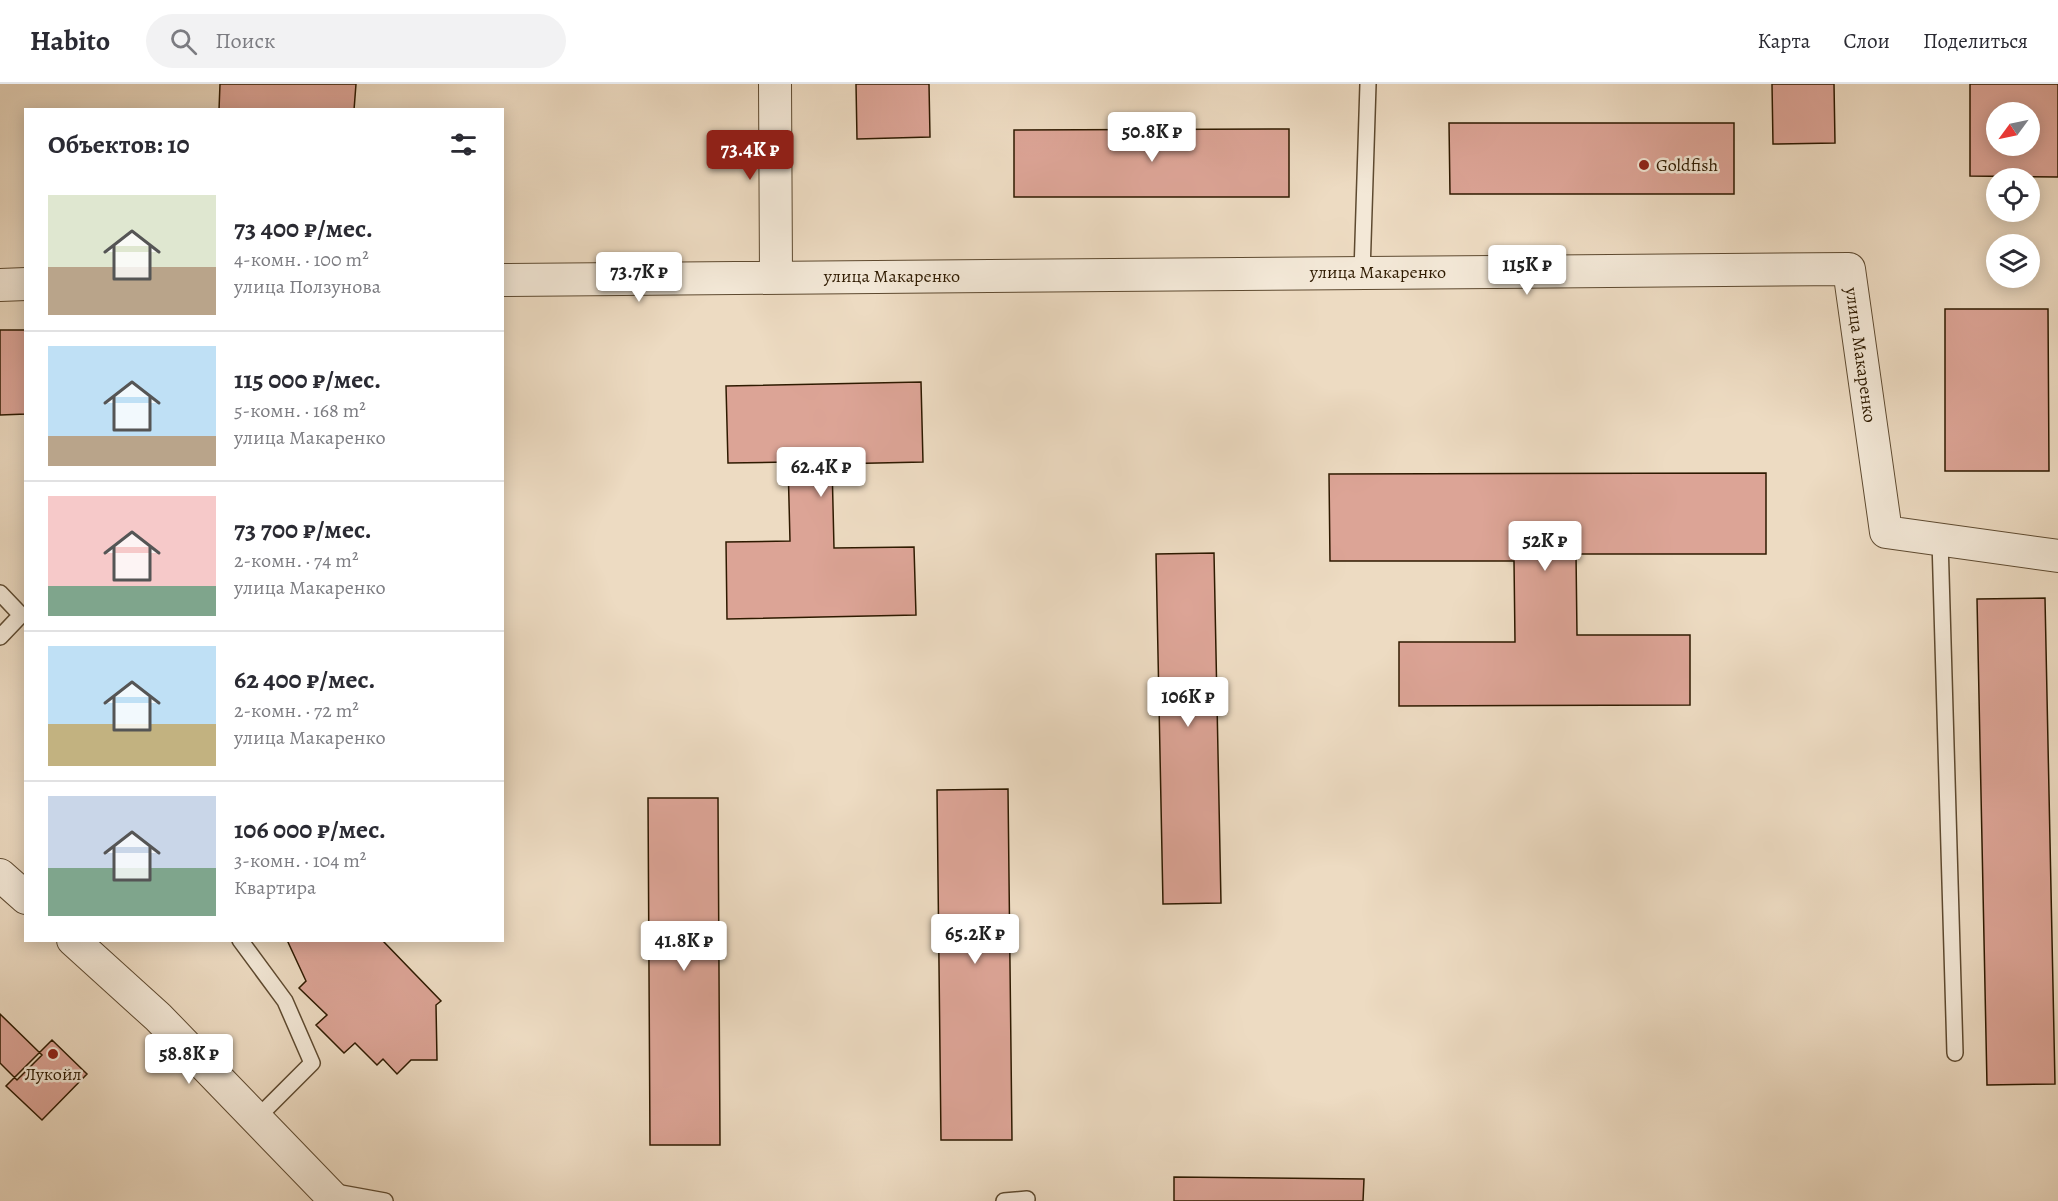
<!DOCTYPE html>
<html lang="ru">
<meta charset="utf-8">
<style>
:root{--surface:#fff;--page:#f2f2f3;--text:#2b2b33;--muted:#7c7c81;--line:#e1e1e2;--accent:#8f2418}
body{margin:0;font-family:Alegreya,serif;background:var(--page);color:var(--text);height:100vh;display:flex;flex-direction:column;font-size:22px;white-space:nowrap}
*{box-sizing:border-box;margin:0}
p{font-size:20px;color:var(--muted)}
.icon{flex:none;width:33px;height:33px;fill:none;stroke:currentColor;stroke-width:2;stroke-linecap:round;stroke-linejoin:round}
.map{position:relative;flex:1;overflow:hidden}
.drawer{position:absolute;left:24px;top:24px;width:480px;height:834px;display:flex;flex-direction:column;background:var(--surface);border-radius:0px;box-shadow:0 3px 15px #0003}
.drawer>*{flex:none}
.needle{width:39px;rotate:237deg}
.controls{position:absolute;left:1986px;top:18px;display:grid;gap:12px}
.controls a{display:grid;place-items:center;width:54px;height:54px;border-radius:50%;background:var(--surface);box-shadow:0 3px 15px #0003;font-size:30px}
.price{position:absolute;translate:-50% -51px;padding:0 14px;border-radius:6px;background:#fff;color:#222;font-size:20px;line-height:39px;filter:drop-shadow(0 2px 3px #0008)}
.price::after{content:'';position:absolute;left:50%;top:36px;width:18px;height:14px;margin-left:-9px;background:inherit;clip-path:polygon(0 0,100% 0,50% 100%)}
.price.current{background:var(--accent);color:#fff}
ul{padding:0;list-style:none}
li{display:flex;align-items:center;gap:18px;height:150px;padding:0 24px}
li+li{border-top:2px solid var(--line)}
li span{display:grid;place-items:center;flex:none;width:168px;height:120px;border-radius:0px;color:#555}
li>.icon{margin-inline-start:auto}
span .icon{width:72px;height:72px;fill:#fffc;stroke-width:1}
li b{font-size:26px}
h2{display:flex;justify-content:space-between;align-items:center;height:72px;padding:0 24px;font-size:26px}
header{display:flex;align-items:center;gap:36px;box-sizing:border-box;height:84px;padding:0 30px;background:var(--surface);border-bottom:2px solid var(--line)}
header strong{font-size:28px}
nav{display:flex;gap:33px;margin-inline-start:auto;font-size:21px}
.search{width:420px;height:54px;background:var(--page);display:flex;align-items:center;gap:15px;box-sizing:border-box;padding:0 21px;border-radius:33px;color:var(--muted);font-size:22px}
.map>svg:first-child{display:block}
</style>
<header>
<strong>Habito</strong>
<div class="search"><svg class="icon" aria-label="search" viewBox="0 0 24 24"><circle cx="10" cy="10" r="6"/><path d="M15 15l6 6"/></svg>Поиск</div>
<nav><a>Карта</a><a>Слои</a><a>Поделиться</a></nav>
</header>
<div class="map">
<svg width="2058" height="1117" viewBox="0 0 2058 1117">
<rect width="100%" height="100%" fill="#eddbc2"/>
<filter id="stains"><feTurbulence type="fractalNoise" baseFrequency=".00333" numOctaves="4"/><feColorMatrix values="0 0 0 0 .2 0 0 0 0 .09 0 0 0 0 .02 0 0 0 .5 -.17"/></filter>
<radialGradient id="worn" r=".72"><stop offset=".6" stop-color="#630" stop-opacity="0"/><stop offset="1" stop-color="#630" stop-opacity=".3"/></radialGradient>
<path fill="#dca496" stroke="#2e1a00" stroke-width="1.5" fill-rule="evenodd" d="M220,0H356L354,26H219Z
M856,0H929L930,53L857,55Z
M1772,0H1834L1835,59L1773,60Z
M1970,0H2058V93L1970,92ZM1996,28H2030V62H1996Z
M1449,39H1734V110H1450Z
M1289,45V113H1014V46Z
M1945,225H2048L2049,387H1945Z
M0,246H26V330L0,331Z
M921,298L923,378L832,380L834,464L914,463L916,531L727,535L726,458L790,457L788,378L728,379L726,302Z
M1766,389V470H1576L1577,551H1690V621L1399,622V558H1515L1514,477H1330L1329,390Z
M1214,469L1221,819L1163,820L1156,470Z
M2045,514L2055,1000L1987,1001L1977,515Z
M1008,705L1012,1056H941L937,706Z
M648,714H718L720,1061H650Z
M287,856H382L441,917L436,921L437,976H411L397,990L383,975L377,981L355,959L344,969L316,941L327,931L299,904L306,897Z
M0,930L42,971L17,996L0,979Z
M52,956L87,990L42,1036L6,1002Z
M1174,1093L1364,1095L1363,1117H1174Z"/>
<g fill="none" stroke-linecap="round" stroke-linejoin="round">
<g stroke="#5e4a30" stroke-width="18">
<path id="lane" d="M1362,189L1368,0
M1940,456L1955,969
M0,509L21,531L0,553
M240,856L285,917L312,979L257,1034
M330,1107L385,1117
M1004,1117L1027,1115"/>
</g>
<g stroke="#5e4a30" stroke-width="34">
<path id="street" d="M775,0L776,193
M502,196L1849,185L1886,448L2058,472
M0,201L26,200
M0,791L26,814
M73,856L158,933L336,1117"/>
</g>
<use href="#lane" stroke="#f3e8d7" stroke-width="15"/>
<use href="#street" stroke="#f3e8d7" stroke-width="32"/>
</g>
<g fill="#8f2418" stroke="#f3e8d7" stroke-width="2">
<circle cx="1644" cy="81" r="6"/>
<circle cx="53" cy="970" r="6"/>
</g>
<g text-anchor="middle" stroke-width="5" stroke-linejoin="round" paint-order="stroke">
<g font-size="18" fill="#2e1a00" stroke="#f3e8d7" text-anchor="start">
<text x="1656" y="87">Goldfish</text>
<text x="53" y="996" text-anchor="middle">Лукойл</text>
</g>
<g font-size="18" fill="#2e1a00" stroke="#f3e8d7">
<text x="1378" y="194">улица Макаренко</text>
<text x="892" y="198">улица Макаренко</text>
<text transform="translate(1861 271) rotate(82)" y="6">улица Макаренко</text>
</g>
</g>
<rect width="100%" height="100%" filter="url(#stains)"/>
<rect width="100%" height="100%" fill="url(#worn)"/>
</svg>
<div class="controls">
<a><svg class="needle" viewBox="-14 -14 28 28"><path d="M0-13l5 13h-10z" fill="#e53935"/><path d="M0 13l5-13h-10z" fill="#7c7c81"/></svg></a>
<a><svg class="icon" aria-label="locate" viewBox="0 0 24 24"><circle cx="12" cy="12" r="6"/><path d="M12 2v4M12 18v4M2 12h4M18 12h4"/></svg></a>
<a><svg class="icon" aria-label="layers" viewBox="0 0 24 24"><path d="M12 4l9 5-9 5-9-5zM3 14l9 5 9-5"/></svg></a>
</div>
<b class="price" style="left:1152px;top:79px">50.8K ₽</b>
<b class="price current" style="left:750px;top:97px">73.4K ₽</b>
<b class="price" style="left:1527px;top:212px">115K ₽</b>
<b class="price" style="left:639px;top:219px">73.7K ₽</b>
<b class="price" style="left:821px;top:414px">62.4K ₽</b>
<b class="price" style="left:1545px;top:488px">52K ₽</b>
<b class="price" style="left:1188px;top:644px">106K ₽</b>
<b class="price" style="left:975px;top:881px">65.2K ₽</b>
<b class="price" style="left:684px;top:888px">41.8K ₽</b>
<b class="price" style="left:189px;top:1001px">58.8K ₽</b>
<section class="drawer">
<h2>Объектов: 10<svg class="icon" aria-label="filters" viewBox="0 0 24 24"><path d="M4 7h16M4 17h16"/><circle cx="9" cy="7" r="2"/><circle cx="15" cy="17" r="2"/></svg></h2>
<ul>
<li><span style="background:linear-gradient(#dfe7d0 60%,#b9a48a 0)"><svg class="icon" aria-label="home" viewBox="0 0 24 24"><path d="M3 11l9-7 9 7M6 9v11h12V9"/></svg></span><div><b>73 400 ₽/мес.</b><p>4-комн. · 100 m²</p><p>улица Ползунова</p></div></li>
<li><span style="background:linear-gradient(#bfe0f5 75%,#b9a48a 0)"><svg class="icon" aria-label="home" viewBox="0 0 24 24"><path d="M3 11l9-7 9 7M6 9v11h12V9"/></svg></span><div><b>115 000 ₽/мес.</b><p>5-комн. · 168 m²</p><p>улица Макаренко</p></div></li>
<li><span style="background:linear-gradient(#f6c9c9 75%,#7fa58c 0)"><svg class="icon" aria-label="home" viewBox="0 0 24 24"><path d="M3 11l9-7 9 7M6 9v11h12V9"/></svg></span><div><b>73 700 ₽/мес.</b><p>2-комн. · 74 m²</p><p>улица Макаренко</p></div></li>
<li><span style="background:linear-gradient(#bfe0f5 65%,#c2b280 0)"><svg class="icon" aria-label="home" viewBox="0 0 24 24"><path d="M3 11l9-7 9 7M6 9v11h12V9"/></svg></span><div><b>62 400 ₽/мес.</b><p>2-комн. · 72 m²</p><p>улица Макаренко</p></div></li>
<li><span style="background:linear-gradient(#c9d6e8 60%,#7fa58c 0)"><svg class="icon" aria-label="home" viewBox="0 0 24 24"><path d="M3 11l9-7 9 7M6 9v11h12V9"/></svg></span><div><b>106 000 ₽/мес.</b><p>3-комн. · 104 m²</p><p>Квартира</p></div></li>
</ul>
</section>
</div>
